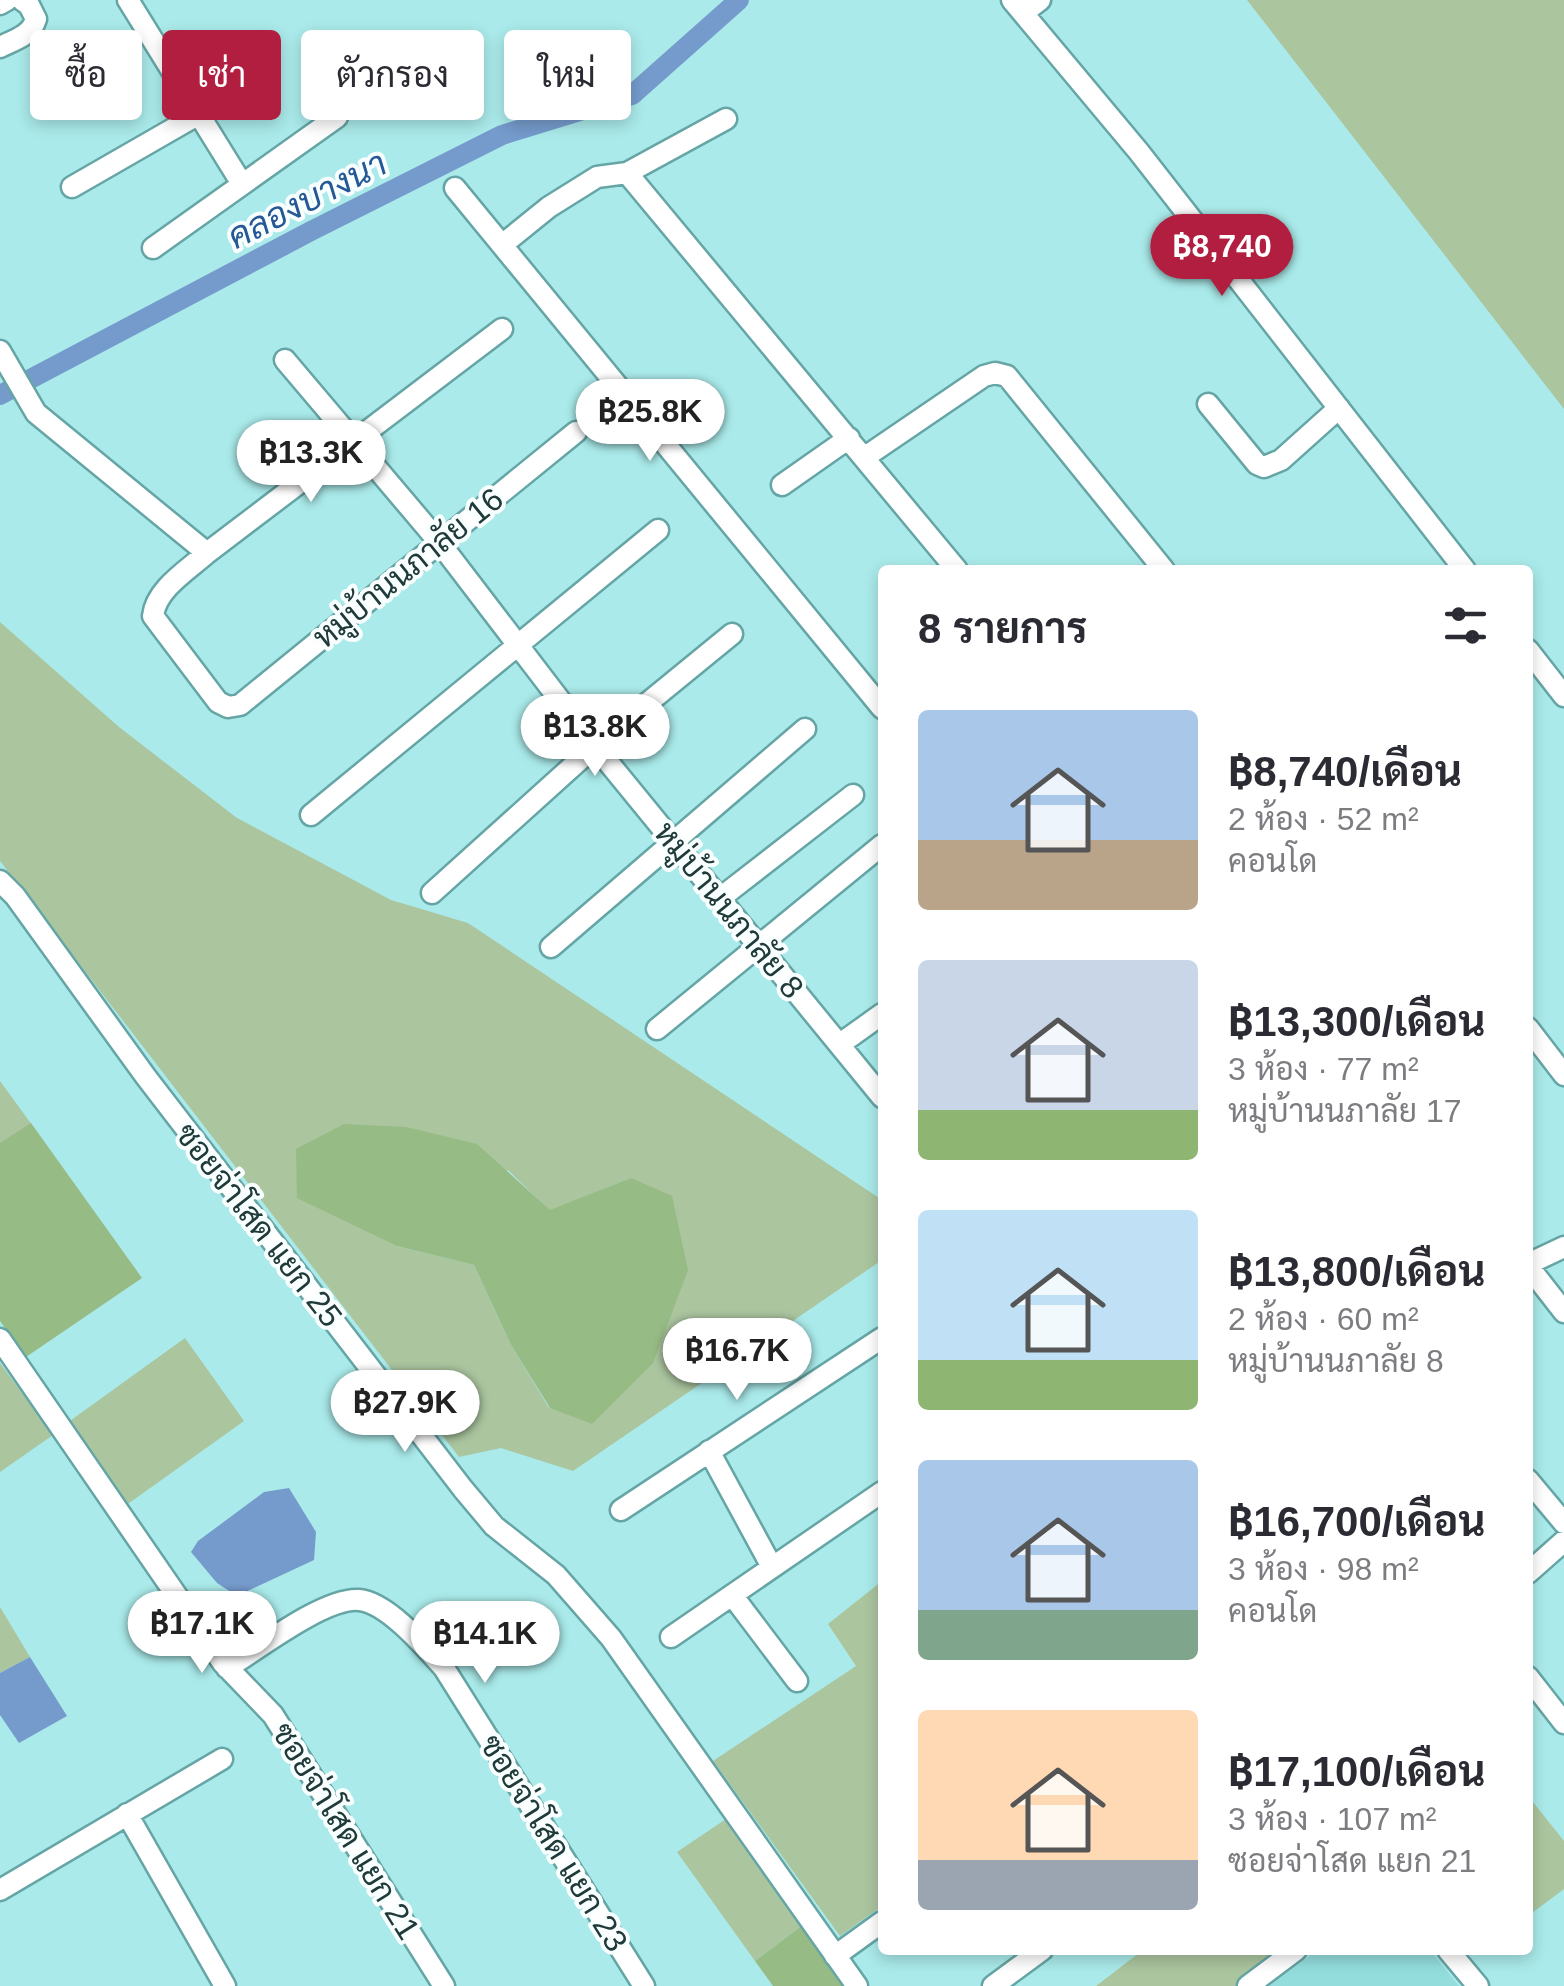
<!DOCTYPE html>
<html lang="th">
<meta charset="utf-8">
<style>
:root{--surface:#fff;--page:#f2f2f3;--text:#2b2b33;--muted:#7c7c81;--accent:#b11e3f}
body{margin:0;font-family:Helvetica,Sarabun,sans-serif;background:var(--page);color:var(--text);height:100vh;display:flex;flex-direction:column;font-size:38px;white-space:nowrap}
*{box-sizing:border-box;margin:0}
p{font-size:32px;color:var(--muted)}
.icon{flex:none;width:55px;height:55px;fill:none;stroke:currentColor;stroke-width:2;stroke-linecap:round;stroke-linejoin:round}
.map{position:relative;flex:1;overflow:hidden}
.side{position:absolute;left:878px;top:565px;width:655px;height:1390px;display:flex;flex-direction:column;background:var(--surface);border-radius:10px;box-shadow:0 5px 15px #0003}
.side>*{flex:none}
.banner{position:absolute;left:30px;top:30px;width:698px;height:90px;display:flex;gap:20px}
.price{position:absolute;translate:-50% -85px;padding:0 22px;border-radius:35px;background:#fff;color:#222;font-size:32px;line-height:65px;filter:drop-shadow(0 2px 5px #0008)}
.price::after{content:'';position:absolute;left:50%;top:60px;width:30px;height:22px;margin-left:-15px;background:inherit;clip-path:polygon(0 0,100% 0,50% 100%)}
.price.on{background:var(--accent);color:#fff}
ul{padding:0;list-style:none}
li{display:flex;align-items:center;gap:30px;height:250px;padding:0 40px}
li span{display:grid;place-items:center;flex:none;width:280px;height:200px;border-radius:10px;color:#555}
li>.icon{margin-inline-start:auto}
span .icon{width:120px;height:120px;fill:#fffc;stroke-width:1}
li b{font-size:42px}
h2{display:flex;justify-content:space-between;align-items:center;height:120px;padding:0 40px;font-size:42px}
.tag{padding:0 35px;border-radius:10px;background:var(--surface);box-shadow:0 5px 15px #0003;font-size:35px;line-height:90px}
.tag.on{background:var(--accent);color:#fff}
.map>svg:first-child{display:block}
</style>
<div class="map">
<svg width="1564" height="1986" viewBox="0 0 1564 1986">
<rect width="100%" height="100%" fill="#aaeaea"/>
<path fill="#94dddd" d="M1318,1950H1430L1459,1986H1269Z"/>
<path fill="#abc59f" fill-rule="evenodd" d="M1247,0H1564V409Z
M0,622L119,727L237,818L391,900L468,923L882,1200V1260L573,1471L501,1448L459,1457L0,861ZM508,1170L550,1211L631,1178L549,1408L511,1345L474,1265L397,1246Z
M0,1081L35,1129L0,1148Z
M185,1338L244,1421L125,1506L67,1423Z
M0,1363L53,1435L0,1472Z
M882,1581V1906L840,1936L713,1761L856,1666L828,1624Z
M0,1607L30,1657L0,1673Z
M1529,1797L1564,1841V1889L1528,1916Z
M726,1819L804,1924L755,1961L677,1852Z
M1143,1950H1285L1235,1986H1096Z"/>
<path fill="#97bb85" d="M31,1123L142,1278L26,1357L0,1321V1143Z
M344,1124L406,1127L477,1144L550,1210L631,1178L672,1196L688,1270L653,1363L592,1424L550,1408L511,1345L474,1265L397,1246L297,1198L296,1149Z
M804,1924L847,1986H773L755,1961Z"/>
<path fill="#759bcc" d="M289,1488L316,1532L314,1560L237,1596L217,1583L191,1552L198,1541L264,1492Z
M30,1657L67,1716L19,1743L0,1715V1673Z"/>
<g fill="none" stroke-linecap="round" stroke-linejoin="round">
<path stroke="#759bcc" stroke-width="20" d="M0,395L311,231L502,135L632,95L739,0"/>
<g stroke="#66a5a5" stroke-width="25">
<path id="minor" d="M128,0L242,184
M1012,0L1139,152L1465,570
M0,4L7,0
M1023,13L1040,0
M0,47C14,40 31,36 36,19L29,5L22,0
M627,173L957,570
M72,187L199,114
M455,188L882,708
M502,245L549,207L597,177L627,173L726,119
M153,248L337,117
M502,329L207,553C188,570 156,589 153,616L218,702L228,707L240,705L576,432
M0,351L36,413L207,553
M285,360L439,542L595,746L882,1097
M1208,404L1257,464L1264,467L1281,460L1339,408
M865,457L984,376L995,373L1007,376L1164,570
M782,485L849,438
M1528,650L1564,696
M311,815L658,530
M0,881L15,896L146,1077L463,1489L494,1526L556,1575L611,1638L857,1986
M432,893L595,746L732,634
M719,899L853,795
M551,947L805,729
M1528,1028L1564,1075
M657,1029L882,845
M840,1044L882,1014
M1528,1264L1564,1247
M1528,1266L1564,1312
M0,1339L223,1663L273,1715L444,1986
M709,1451L772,1567
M1528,1480L1564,1523
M621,1510L882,1338
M1528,1573L1564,1541
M732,1595L797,1681
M671,1637L882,1492
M227,1668C258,1649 325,1597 359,1600C387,1602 426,1648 444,1668L644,1986
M1528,1677L1564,1723
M127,1814L225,1986
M0,1890L222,1759
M1448,1950L1478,1986
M835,1956L882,1922
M993,1986L1042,1950
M1248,1986L1296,1950"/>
</g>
<use href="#minor" stroke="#fff" stroke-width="20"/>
</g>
<g text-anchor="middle" stroke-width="8" stroke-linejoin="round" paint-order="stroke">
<g font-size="32" fill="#203a3a" stroke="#f9ffff">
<text transform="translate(408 568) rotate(-39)" y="11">หมู่บ้านนภาลัย 16</text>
<text transform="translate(729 910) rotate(51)" y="11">หมู่บ้านนภาลัย 8</text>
<text transform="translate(259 1225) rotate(52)" y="11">ซอยจ่าโสด แยก 25</text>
<text transform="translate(346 1831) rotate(58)" y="11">ซอยจ่าโสด แยก 21</text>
<text transform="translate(554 1843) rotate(58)" y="11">ซอยจ่าโสด แยก 23</text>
</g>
<g font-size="35" font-style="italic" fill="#275896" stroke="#f9ffff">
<text transform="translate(307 200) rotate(-27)" y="12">คลองบางนา</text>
</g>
</g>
</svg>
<b class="price on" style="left:1222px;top:299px">฿8,740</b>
<b class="price" style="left:650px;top:464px">฿25.8K</b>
<b class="price" style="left:311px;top:505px">฿13.3K</b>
<b class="price" style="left:595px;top:779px">฿13.8K</b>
<b class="price" style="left:737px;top:1403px">฿16.7K</b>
<b class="price" style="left:405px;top:1455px">฿27.9K</b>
<b class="price" style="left:202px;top:1676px">฿17.1K</b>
<b class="price" style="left:485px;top:1686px">฿14.1K</b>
<div class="banner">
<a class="tag">ซื้อ</a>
<a class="tag on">เช่า</a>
<a class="tag">ตัวกรอง</a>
<a class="tag">ใหม่</a>
</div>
<section class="side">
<h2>8 รายการ<svg class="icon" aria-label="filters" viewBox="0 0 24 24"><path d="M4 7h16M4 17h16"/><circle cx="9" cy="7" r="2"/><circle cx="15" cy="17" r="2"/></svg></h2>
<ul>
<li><span style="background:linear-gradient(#a9c7e8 65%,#b9a48a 0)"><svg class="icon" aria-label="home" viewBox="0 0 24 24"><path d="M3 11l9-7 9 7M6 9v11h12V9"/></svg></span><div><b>฿8,740/เดือน</b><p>2 ห้อง · 52 m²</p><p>คอนโด</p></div></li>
<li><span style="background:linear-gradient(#c9d6e8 75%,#8fb573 0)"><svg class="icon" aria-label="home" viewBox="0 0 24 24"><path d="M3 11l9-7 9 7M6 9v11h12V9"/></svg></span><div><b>฿13,300/เดือน</b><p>3 ห้อง · 77 m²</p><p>หมู่บ้านนภาลัย 17</p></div></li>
<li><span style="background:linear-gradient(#bfe0f5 75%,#8fb573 0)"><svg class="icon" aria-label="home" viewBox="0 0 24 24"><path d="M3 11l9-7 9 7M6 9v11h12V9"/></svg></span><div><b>฿13,800/เดือน</b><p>2 ห้อง · 60 m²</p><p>หมู่บ้านนภาลัย 8</p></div></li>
<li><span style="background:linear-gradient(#a9c7e8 75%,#7fa58c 0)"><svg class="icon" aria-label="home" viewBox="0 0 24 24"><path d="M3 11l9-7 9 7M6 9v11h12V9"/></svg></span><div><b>฿16,700/เดือน</b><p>3 ห้อง · 98 m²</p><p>คอนโด</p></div></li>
<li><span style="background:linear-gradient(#ffd9b3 75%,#9aa5b1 0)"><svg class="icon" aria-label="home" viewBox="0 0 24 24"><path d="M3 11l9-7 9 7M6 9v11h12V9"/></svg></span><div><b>฿17,100/เดือน</b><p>3 ห้อง · 107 m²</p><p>ซอยจ่าโสด แยก 21</p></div></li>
</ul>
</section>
</div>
